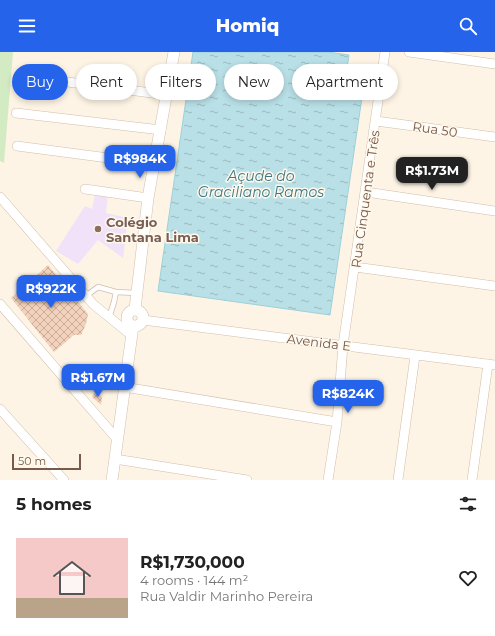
<!DOCTYPE html>
<meta charset="utf-8">
<style>
:root{--surface:#fff;--page:#f6f6f6;--text:#222;--muted:#767676;--line:#e0e0e0;--accent:#2563eb}
body{margin:0;font-family:Montserrat,sans-serif;background:var(--page);color:var(--text);height:100vh;display:flex;flex-direction:column;font-size:15px;white-space:nowrap}
*{box-sizing:border-box;margin:0}
p{font-size:13px;color:var(--muted)}
.icon{flex:none;width:22px;height:22px;fill:none;stroke:currentColor;stroke-width:2;stroke-linecap:round;stroke-linejoin:round}
.map{position:relative;height:428px;overflow:hidden}
.panel{display:flex;flex-direction:column;background:var(--surface);flex:1}
.panel>*{flex:none}
.banner{position:absolute;left:12px;top:12px;width:471px;height:36px;display:flex;gap:8px}
.scale{position:absolute;left:12px;bottom:10px;width:69px;box-sizing:border-box;padding-left:4px;border:2px solid #775a49;border-top:0;font-size:11px;line-height:14px;white-space:nowrap;color:#775a49;-webkit-text-stroke:3px #fff8ec;paint-order:stroke}
.price{position:absolute;translate:-50% -34px;padding:0 9px;border-radius:8px;background:var(--accent);color:#fff;font-size:13px;line-height:26px;filter:drop-shadow(0 1px 2px #0008)}
.price::after{content:'';position:absolute;left:50%;top:24px;width:12px;height:9px;margin-left:-6px;background:inherit;clip-path:polygon(0 0,100% 0,50% 100%)}
.price.active{background:#222;color:#fff}
ul{padding:0;list-style:none}
li{display:flex;align-items:center;gap:12px;height:100px;padding:0 16px}
li+li{border-top:1px solid var(--line)}
li span{display:grid;place-items:center;flex:none;width:112px;height:80px;border-radius:0px;color:#555}
li>.icon{margin-inline-start:auto}
span .icon{width:48px;height:48px;fill:#fffc;stroke-width:1}
li b{font-size:17px}
h2{display:flex;justify-content:space-between;align-items:center;height:48px;padding:0 16px;font-size:17px}
.tag{padding:0 14px;border-radius:18px;background:var(--surface);box-shadow:0 2px 6px #0003;font-size:14px;line-height:36px}
.tag.active{background:var(--accent);color:#fff}
header{display:flex;justify-content:space-between;align-items:center;height:52px;padding:0 16px;background:var(--accent);color:#fff;font-size:18px;font-weight:800}
.map>svg:first-child{display:block}
</style>
<header><svg class="icon" aria-label="menu" viewBox="0 0 24 24"><path d="M4 6h16M4 12h16M4 18h16"/></svg>Homiq<svg class="icon" aria-label="search" viewBox="0 0 24 24"><circle cx="10" cy="10" r="6"/><path d="M15 15l6 6"/></svg></header>
<div class="map">
<svg width="495" height="428" viewBox="0 0 495 428">
<defs>
<pattern id="water-ripples" width="26" height="14" patternUnits="userSpaceOnUse"><rect width="26" height="14" fill="#b9e0e7"/><path d="M2 4q2-2 4 0t4 0M15 11q2-2 4 0t4 0" fill="none" stroke="#9bb9bd"/></pattern>
<pattern id="building-cross-hatch" width="8" height="8" patternUnits="userSpaceOnUse"><rect width="8" height="8" fill="#f3d2bc"/><path d="M0 0l8 8M0 8l8-8" fill="none" stroke="#caad9b"/></pattern>
</defs>
<rect width="100%" height="100%" fill="#fdf4e5"/>
<path fill="#f1e2f9" d="M96,139L108,141L106,161L128,166L123,206L98,188L78,212L56,199L85,154L92,157Z"/>
<path fill="#d3ebc3" d="M0,0H13L4,111L0,109Z"/>
<path fill="url(#water-ripples)" stroke="#9ed0d9" d="M193,0H328L349,3L346,22L365,25L330,263L158,239Z"/>
<path fill="url(#building-cross-hatch)" d="M48,213L88,262L86,272L81,283H74L54,300L11,246Z
M95,340L102,345L101,353L92,345Z"/>
<g fill="none" stroke-linecap="round" stroke-linejoin="round">
<g stroke="#d1bead" stroke-width="6">
<path id="service" d="M116,240L136,241
M86,244L98,235L116,240L114,250L109,266"/>
</g>
<g stroke="#d1bead" stroke-width="10">
<path id="minor" d="M409,0L495,12
M37,26L167,43
M16,61L161,78
M376,69L495,85
M17,94L154,112
M85,137L148,146
M366,140L495,159
M0,145L93,252L131,283
M355,215L495,234
M0,252L117,387
M143,268L495,313
M124,335L337,370
M0,357L64,428
M115,407L247,428
M328,428L337,370L343,293L385,0
M398,428L415,304
M472,428L488,312"/>
</g>
<g stroke="#d1bead" stroke-width="12">
<path id="tertiary" d="M135,257L148,146L174,0
M127 266a8 8 0 1 1 16 0a8 8 0 1 1-16 0Z
M112,428L133,274"/>
</g>
<use href="#service" stroke="#fff" stroke-width="4.5"/>
<use href="#minor" stroke="#fff" stroke-width="9"/>
<use href="#tertiary" stroke="#fff" stroke-width="11"/>
</g>
<circle fill="#8d6e63" stroke="#fff8ec" stroke-width="1.5" cx="98" cy="177" r="4"/>
<g text-anchor="middle" stroke-width="3" stroke-linejoin="round" paint-order="stroke">
<g font-size="13" fill="#775a49" stroke="#fff8ec">
<text transform="translate(435 77) rotate(8)" y="5">Rua 50</text>
<text transform="translate(365 147) rotate(-82)" y="5">Rua Cinquenta e Três</text>
<text transform="translate(319 290) rotate(7)" y="5">Avenida E</text>
</g>
<g font-size="13" font-weight="bold" fill="#785e54" stroke="#fff8ec" text-anchor="start">
<text x="106" y="175">Colégio<tspan x="106" dy="15">Santana Lima</tspan></text>
</g>
<g font-size="14" font-style="italic" fill="#3f7883" stroke="#fff8ec">
<text x="261" y="129">Açude do<tspan x="261" dy="16">Graciliano Ramos</tspan></text>
</g>
</g>
</svg>
<div class="scale">50 m</div>
<b class="price" style="left:140px;top:127px">R$984K</b>
<b class="price active" style="left:432px;top:139px">R$1.73M</b>
<b class="price" style="left:51px;top:257px">R$922K</b>
<b class="price" style="left:98px;top:346px">R$1.67M</b>
<b class="price" style="left:348px;top:362px">R$824K</b>
<div class="banner">
<a class="tag active">Buy</a>
<a class="tag">Rent</a>
<a class="tag">Filters</a>
<a class="tag">New</a>
<a class="tag">Apartment</a>
</div>
</div>
<section class="panel">
<h2>5 homes<svg class="icon" aria-label="filters" viewBox="0 0 24 24"><path d="M4 7h16M4 17h16"/><circle cx="9" cy="7" r="2"/><circle cx="15" cy="17" r="2"/></svg></h2>
<ul>
<li><span style="background:linear-gradient(#f6c9c9 75%,#b9a48a 0)"><svg class="icon" aria-label="home" viewBox="0 0 24 24"><path d="M3 11l9-7 9 7M6 9v11h12V9"/></svg></span><div><b>R$1,730,000</b><p>4 rooms · 144 m²</p><p>Rua Valdir Marinho Pereira</p></div><svg class="icon" aria-label="heart" viewBox="0 0 24 24"><path d="M12 20l-8-8c-3-5 5-10 8-4 3-6 11-1 8 4z"/></svg></li>
</ul>
</section>
